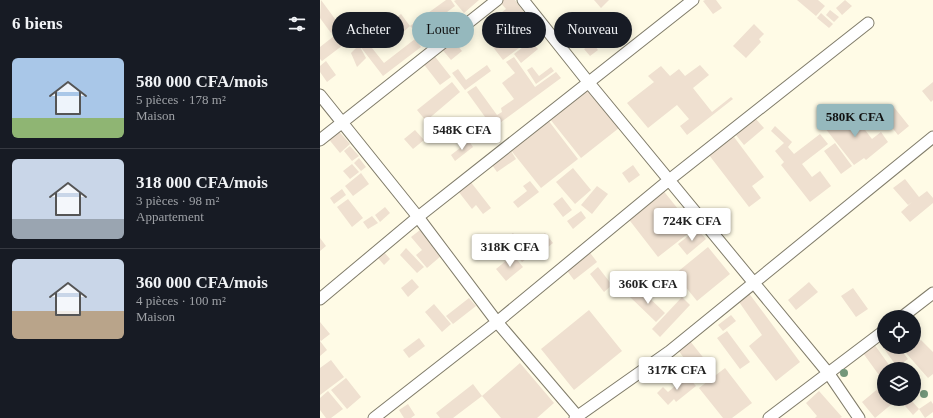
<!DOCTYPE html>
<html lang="fr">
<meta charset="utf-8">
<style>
:root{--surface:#171b24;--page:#242831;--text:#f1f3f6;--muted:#9ea1a6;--line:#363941;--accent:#95b8bd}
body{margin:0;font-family:"Times New Roman",serif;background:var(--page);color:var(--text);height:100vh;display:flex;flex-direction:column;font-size:15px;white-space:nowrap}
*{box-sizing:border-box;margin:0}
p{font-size:13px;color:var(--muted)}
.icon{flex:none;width:22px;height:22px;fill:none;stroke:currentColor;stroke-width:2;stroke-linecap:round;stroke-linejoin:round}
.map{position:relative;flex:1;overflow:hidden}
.side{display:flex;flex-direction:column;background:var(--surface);width:320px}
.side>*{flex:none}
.top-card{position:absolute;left:12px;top:12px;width:380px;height:36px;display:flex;gap:8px}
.buttons{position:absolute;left:557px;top:310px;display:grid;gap:8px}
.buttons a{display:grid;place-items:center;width:44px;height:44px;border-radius:50%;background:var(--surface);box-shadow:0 2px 10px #0003;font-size:20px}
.price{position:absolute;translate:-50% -34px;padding:0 9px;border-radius:4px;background:#fff;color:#222;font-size:13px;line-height:26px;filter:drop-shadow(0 1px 2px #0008)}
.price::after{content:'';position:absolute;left:50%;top:24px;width:12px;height:9px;margin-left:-6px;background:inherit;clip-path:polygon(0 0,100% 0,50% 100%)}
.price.current{background:var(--accent);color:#111}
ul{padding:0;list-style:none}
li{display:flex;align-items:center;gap:12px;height:100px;padding:0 12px}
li+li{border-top:1px solid var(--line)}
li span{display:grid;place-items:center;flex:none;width:112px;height:80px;border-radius:6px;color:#555}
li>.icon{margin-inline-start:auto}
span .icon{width:48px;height:48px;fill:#fffc;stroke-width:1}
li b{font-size:17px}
h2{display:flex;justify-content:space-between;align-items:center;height:48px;padding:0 12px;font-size:17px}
.pill{padding:0 14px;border-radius:18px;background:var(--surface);box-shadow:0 2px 10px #0003;font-size:14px;line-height:36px}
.pill.current{background:var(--accent);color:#111}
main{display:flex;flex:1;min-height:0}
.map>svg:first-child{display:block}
</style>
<main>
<section class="side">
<h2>6 biens<svg class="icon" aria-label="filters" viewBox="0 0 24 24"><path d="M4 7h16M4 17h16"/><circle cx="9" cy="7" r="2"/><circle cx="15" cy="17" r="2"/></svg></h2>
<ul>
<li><span style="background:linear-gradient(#a9c7e8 75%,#8fb573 0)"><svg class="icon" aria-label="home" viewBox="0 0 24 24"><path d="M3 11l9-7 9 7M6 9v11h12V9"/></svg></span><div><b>580 000 CFA/mois</b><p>5 pièces · 178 m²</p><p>Maison</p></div></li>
<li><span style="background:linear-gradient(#c9d6e8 75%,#9aa5b1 0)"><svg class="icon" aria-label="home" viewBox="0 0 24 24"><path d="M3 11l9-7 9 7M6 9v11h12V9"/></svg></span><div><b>318 000 CFA/mois</b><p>3 pièces · 98 m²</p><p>Appartement</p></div></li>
<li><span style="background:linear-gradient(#c9d6e8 65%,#b9a48a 0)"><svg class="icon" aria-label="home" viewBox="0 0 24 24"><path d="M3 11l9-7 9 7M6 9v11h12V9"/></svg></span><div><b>360 000 CFA/mois</b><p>4 pièces · 100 m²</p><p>Maison</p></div></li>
</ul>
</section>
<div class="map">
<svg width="613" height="418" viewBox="0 0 613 418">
<rect width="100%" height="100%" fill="#fffbe6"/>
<path fill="#efe0d0" d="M1,0L21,27L11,33L0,18Z
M126,0H131L135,6L98,34L90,26Z
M136,0H159L144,13L134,1Z
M182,0H195L204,12L181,30L173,19L186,9L180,2Z
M274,0H289L281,8Z
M385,0H396L402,8L393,14L383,1Z
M477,0H498L505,6L496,16Z
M525,0L532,6L522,15L516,8Z
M510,10L519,17L514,22L506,15Z
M501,13L513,24L509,28L497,18Z
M81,14L90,26L81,34L71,22Z
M245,14L252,23L244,28L238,19Z
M65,17L78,33L71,39L57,23Z
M124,17L128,22L116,31L112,26Z
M53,22L57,28L44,38L64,63L95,39L101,47L63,76L33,37Z
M205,23L215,36L183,60L173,47Z
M434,24L444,34L439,39L441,42L426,58L413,46Z
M23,29L31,39L2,61L0,59V47Z
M132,39L142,51L131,60L121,48Z
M211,41L218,49L201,63L194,54Z
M273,43L278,50L270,56L264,49Z
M39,45L46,58L37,67L31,53Z
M113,54L131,77L120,85L102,62Z
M194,57L215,87L236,72L241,78L173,128L147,92L156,86L177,115L182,112L181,108L194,99L182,83L195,73L186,62Z
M6,61L16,75L7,82L0,72V66Z
M167,65L171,71L145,90L132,73L138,69L146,80Z
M380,65L389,75L373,88L392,112L411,97L413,99L367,135L360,126L369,119L357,105L328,128L307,103L334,82L328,76L341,66L350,76L359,69L365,76Z
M212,67L219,76L231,67L234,71L216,84L207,70Z
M132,82L140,92L106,121L97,110Z
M613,82V100L611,102L602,91Z
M268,89L299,128L261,158L230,119Z
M573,106L589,126L578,135L562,115Z
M529,109L552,139L561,132L568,142L546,160L544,158L534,165L505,128Z
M137,118L146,127L135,138L126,129Z
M435,118L444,128L424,145L416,135Z
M228,120L258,159L221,188L190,149Z
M455,126L472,142L468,147L474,154L500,134L508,144L482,164L492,177L500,171L511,186L490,202L461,165L464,162L455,151L464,143L451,131Z
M17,129L30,144L20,153L7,137Z
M95,130L104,140L93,149L84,139Z
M414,137L444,177L432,186L441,198L429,207L389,155Z
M149,141L153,147L135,161L131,155Z
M515,143L532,166L521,174L504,151Z
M30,146L39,156L32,161L24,151Z
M191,151L196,159L177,172L172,165Z
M39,158L46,167L41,171L34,163Z
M32,164L39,172L30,179L23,171Z
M313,165L320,175L309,183L302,173Z
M253,168L271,190L255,204L236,182Z
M41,173L49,184L33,196L25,186Z
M585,179L599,197L607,191L613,198V203L590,222L581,212L592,202L588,205L573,188Z
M150,181L171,208L163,214L156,205L152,209L138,191Z
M210,181L219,192L198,208L193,202L207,191L203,186Z
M277,186L288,194L272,214L261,205Z
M22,189L26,195L14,204L10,198Z
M342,189L374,229L338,257L307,217Z
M242,197L252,210L243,217L233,204Z
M28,199L43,218L32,227L17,207Z
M65,207L70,213L60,222L55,215Z
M261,211L266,218L253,229L247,221Z
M52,216L58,223L48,229L43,222Z
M377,229L386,239L367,255L358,244Z
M100,230L121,256L107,268L96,255L102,250L91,237Z
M193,233L210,256L202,262L184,240Z
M225,233L233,243L213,259L210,256L214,252L209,245Z
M0,238L6,246L0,251Z
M388,247L410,274L377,301L355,274Z
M86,248L104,267L97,273L80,255Z
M268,250L277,262L254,280L245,268Z
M64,252L70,259L64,265L58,258Z
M193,255L203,267L186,281L176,269Z
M278,267L292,285L284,292L270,274Z
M92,279L99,287L88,297L81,288Z
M489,282L498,292L476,310L468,300Z
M319,288L345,313L336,322L310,297Z
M533,288L548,309L536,317L521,296Z
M428,292L480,362L456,381L429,346L442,335L417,299Z
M362,297L370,305L340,337L332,329Z
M149,298L156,306L133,324L126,316Z
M114,304L131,324L122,332L105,312Z
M269,310L302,351L254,390L221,349Z
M411,315L416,321L403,331L398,325Z
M0,322L10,334L1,341L0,340Z
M407,331L430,362L420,369L397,338Z
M99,338L105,346L89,358L83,350Z
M564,340V347H579L588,359L577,367L560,343Z
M601,340L613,352V374L608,378L586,353Z
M0,341L7,350L0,356Z
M370,341L386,361L373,370L358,350Z
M554,344L572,369H564V382L543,353Z
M11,360L24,377L0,395V368Z
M200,363L234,403L217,418H181L162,396L133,418H120L116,413L153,384L162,396Z
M405,368L432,403L412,418H403L379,388Z
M367,376L376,386L356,402L354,399L348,405L337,393L343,387L348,392Z
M26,378L41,397L27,409L11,390Z
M560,387L564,392V399H569L573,403L555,418L542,402Z
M8,391L23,409L11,418H6L0,410V398Z
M499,391L522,417L520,418H495L497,416L486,403Z
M579,399H590L599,409L593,415Z
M611,401L613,404V412L605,418L599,409Z
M88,404L95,415L91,418H84L79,410Z"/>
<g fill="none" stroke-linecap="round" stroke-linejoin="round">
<g stroke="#807c6a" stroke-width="13">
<path id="minor" d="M203,0L269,83L509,374L539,418
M0,95L98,217L177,322L259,418
M0,140L177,0
M0,299L98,217L373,0
M582,317L613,293
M54,418L177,322L349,180L548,23
M255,418L350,351L613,137
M449,418L564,331"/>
</g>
<use href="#minor" stroke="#fff" stroke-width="11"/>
</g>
<g fill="#73977a">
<circle cx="524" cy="373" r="4"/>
<circle cx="604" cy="394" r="4"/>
</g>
</svg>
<div class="buttons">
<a><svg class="icon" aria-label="locate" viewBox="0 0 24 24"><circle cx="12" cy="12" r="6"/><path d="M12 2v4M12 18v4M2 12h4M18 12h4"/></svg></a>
<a><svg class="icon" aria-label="layers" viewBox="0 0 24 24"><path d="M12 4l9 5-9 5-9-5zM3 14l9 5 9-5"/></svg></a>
</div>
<b class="price current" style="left:535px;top:138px">580K CFA</b>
<b class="price" style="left:142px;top:151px">548K CFA</b>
<b class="price" style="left:372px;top:242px">724K CFA</b>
<b class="price" style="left:190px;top:268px">318K CFA</b>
<b class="price" style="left:328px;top:305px">360K CFA</b>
<b class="price" style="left:357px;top:391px">317K CFA</b>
<div class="top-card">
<a class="pill">Acheter</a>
<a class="pill current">Louer</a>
<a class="pill">Filtres</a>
<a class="pill">Nouveau</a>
</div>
</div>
</main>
